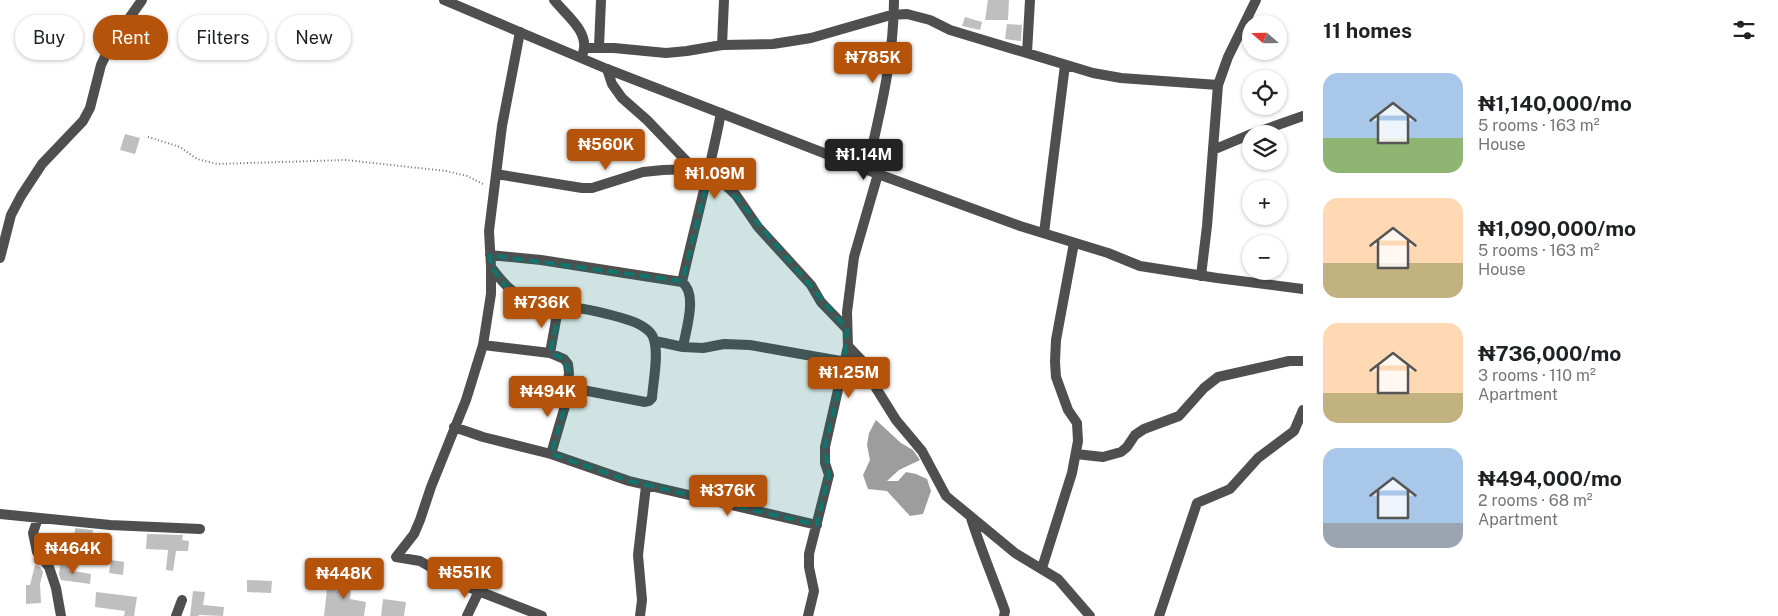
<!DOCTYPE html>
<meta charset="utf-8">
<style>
:root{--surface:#fff;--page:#f6f6f6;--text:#202124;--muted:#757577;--accent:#b45309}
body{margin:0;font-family:"Public Sans",sans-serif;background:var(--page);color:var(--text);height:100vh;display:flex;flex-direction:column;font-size:19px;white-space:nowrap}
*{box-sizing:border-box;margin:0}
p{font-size:16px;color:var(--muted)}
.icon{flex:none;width:28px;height:28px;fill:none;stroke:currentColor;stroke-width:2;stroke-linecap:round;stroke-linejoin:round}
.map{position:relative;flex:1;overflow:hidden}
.sheet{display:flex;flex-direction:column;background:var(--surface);width:475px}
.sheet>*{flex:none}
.top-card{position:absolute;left:15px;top:15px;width:475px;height:45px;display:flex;gap:10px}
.needle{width:32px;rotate:290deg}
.fabs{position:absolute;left:1242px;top:15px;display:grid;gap:10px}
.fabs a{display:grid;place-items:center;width:45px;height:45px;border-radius:50%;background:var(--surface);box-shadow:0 1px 4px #0004;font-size:25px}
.price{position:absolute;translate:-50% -42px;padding:0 11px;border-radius:5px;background:var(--accent);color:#fff;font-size:16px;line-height:32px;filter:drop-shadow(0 1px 2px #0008)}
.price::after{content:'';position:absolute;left:50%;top:30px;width:15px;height:11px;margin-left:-8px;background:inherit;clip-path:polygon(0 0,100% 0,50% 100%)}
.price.active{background:#222;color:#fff}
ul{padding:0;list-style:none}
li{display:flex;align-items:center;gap:15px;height:125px;padding:0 20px}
li span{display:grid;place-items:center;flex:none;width:140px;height:100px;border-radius:15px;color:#555}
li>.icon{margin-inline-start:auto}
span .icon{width:60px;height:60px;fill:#fffc;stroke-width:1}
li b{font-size:21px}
h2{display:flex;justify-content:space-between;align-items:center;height:60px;padding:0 20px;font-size:21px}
.chip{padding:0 18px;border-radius:22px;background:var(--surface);box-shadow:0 1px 4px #0004;font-size:18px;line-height:45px}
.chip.active{background:var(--accent);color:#fff}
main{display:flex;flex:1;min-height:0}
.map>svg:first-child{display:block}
</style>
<main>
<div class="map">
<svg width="1303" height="616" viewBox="0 0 1303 616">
<rect width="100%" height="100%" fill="#fff"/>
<path fill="#9d9d9d" d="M876,420L901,443L913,450L920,460L899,470L887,481H898L906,472L916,474L927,479L931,491L923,514L910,516L887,491L868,489L863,475L870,460L867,445L869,433Z"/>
<path fill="#bfbfbf" d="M988,0H1009L1008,20H985Z
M965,17L982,22L980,30L962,26Z
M1007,24L1022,25L1021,41L1005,39Z
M125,134L140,138L135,154L120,150Z
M75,528L93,530L92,542L74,540Z
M147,534L183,535L182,540L189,541L188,551H176L173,571L166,570L168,550L146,549Z
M111,560L124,562L123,575L109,573Z
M61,561L70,563L68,570L91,574L90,584L61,580L59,574Z
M35,565L40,567L43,572L40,584L41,603L26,604V585H30Z
M341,571L353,572L350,599L366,602L364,616H324L327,589L338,591Z
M247,580L272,581L271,593L247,592Z
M193,591L205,592L203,605L224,607L223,616L199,615L198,616H190Z
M96,592L137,597L134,616H124L125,611L95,607Z
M383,599L406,602L404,616H381Z"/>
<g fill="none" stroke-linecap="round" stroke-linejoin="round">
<path stroke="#717171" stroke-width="2" stroke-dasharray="1 2.5" stroke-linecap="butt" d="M148,137L180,147L197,159L218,164L346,160L446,171L467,176L485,185"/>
<path stroke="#4f4f4f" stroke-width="10" d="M554,0C566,15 590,32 583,53
M520,32L502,126L489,231L491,267V294L483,345L466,400L431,487L420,520L414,534L396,557L420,561L458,583L542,616
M722,45L724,0
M599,47L601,0
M585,48H614L666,53L687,51L722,45L773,44L811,38L891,15L907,14L930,20L950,30L1093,73L1121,78L1218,85
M1027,53L1030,0
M607,69L612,84L622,98L647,120L694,169
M1252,134L1303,116
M1213,150L1251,134
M867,169C880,113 894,57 894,0
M496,174L582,188H592L643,172L663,170L694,169L719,179L736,195L758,227L811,285L821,302L847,329
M1044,233L1065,65
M490,255L541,260L682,282C698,294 686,329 683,347
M0,258L11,215L21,196L42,164L83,121L90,108L101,65L111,44L142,0
M491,267C504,285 517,298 538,305C553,309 561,307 576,308C589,309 632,319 642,326C647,329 653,334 654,340C659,355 653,382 652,398L649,401L645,402L567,387
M1201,276L1207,226L1218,85L1228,57L1256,0
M682,282C695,225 710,170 721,113
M655,341L683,347L703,348L724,344L750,345L846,362
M483,345L550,353L564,359L568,364L569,373L565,406L551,454
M848,346L866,365L876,388L896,420L922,451L946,496L1015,553L1058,579L1090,616
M550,353L558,309
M454,427L483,437L551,454L629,481L817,525
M1076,454L1103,457L1121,452L1127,447L1135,435L1144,429L1179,416L1204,388L1218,377L1289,361H1303
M0,514L110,525L200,529
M38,518L33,533L37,552L49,567L56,588L61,616
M971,518C981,550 994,580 1005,611L1004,616
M1042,568L1072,473L1078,441L1077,423L1068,410L1056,377L1055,362L1056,340L1074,243
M176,616L182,600
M467,616L479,591
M640,616L642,600L638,555L646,486
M808,616L814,591L809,567V554L829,475L825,463V447L848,346L847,312L854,257L878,174
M1159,616L1197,503L1230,489L1258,458L1294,431L1303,410"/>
<path stroke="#4f4f4f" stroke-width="10" d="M444,0L607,69L878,174L1020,226L1108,253L1140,266L1217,278L1303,289"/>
</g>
<path fill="#0f766e" fill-opacity="0.2" stroke="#0f766e" stroke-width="4" stroke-dasharray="10 6" stroke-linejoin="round" d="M709,174L727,186L847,329L844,369L825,447L829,475L817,525L629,481L551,454L565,406L569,373L564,359L550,353L559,310L531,302L507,288L491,267L490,255L682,281Z"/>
</svg>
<div class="fabs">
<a><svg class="needle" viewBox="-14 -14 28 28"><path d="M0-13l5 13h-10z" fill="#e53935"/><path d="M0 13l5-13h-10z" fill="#757577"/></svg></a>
<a><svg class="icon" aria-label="locate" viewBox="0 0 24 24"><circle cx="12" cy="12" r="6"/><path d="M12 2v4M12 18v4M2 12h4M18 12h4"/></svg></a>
<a><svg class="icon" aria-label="layers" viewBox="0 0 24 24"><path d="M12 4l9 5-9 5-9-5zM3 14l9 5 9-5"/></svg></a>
<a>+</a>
<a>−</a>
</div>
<b class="price" style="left:873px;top:84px">₦785K</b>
<b class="price" style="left:606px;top:171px">₦560K</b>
<b class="price active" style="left:864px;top:181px">₦1.14M</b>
<b class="price" style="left:715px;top:200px">₦1.09M</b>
<b class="price" style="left:542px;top:329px">₦736K</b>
<b class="price" style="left:849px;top:399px">₦1.25M</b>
<b class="price" style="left:548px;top:418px">₦494K</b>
<b class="price" style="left:728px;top:517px">₦376K</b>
<b class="price" style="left:73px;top:575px">₦464K</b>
<b class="price" style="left:465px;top:599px">₦551K</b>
<b class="price" style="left:344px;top:600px">₦448K</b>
<div class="top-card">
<a class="chip">Buy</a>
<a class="chip active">Rent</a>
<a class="chip">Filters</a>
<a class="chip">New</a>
</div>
</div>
<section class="sheet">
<h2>11 homes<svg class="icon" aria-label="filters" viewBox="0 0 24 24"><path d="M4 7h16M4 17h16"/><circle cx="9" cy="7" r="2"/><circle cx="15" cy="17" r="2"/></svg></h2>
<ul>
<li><span style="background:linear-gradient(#a9c7e8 65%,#8fb573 0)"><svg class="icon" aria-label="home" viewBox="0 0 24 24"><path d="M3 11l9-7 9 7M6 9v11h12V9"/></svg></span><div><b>₦1,140,000/mo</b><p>5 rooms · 163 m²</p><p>House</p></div></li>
<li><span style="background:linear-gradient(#ffd9b3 65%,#c2b280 0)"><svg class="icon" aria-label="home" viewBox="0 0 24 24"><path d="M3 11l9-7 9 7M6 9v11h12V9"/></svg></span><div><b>₦1,090,000/mo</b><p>5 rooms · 163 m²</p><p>House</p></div></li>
<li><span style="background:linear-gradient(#ffd9b3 70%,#c2b280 0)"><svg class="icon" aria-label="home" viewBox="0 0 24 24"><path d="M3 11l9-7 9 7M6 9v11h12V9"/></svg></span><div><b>₦736,000/mo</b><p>3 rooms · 110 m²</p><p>Apartment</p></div></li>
<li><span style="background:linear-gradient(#a9c7e8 75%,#9aa5b1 0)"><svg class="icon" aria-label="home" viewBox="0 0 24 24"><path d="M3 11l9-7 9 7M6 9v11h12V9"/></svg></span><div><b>₦494,000/mo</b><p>2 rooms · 68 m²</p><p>Apartment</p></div></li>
</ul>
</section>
</main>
